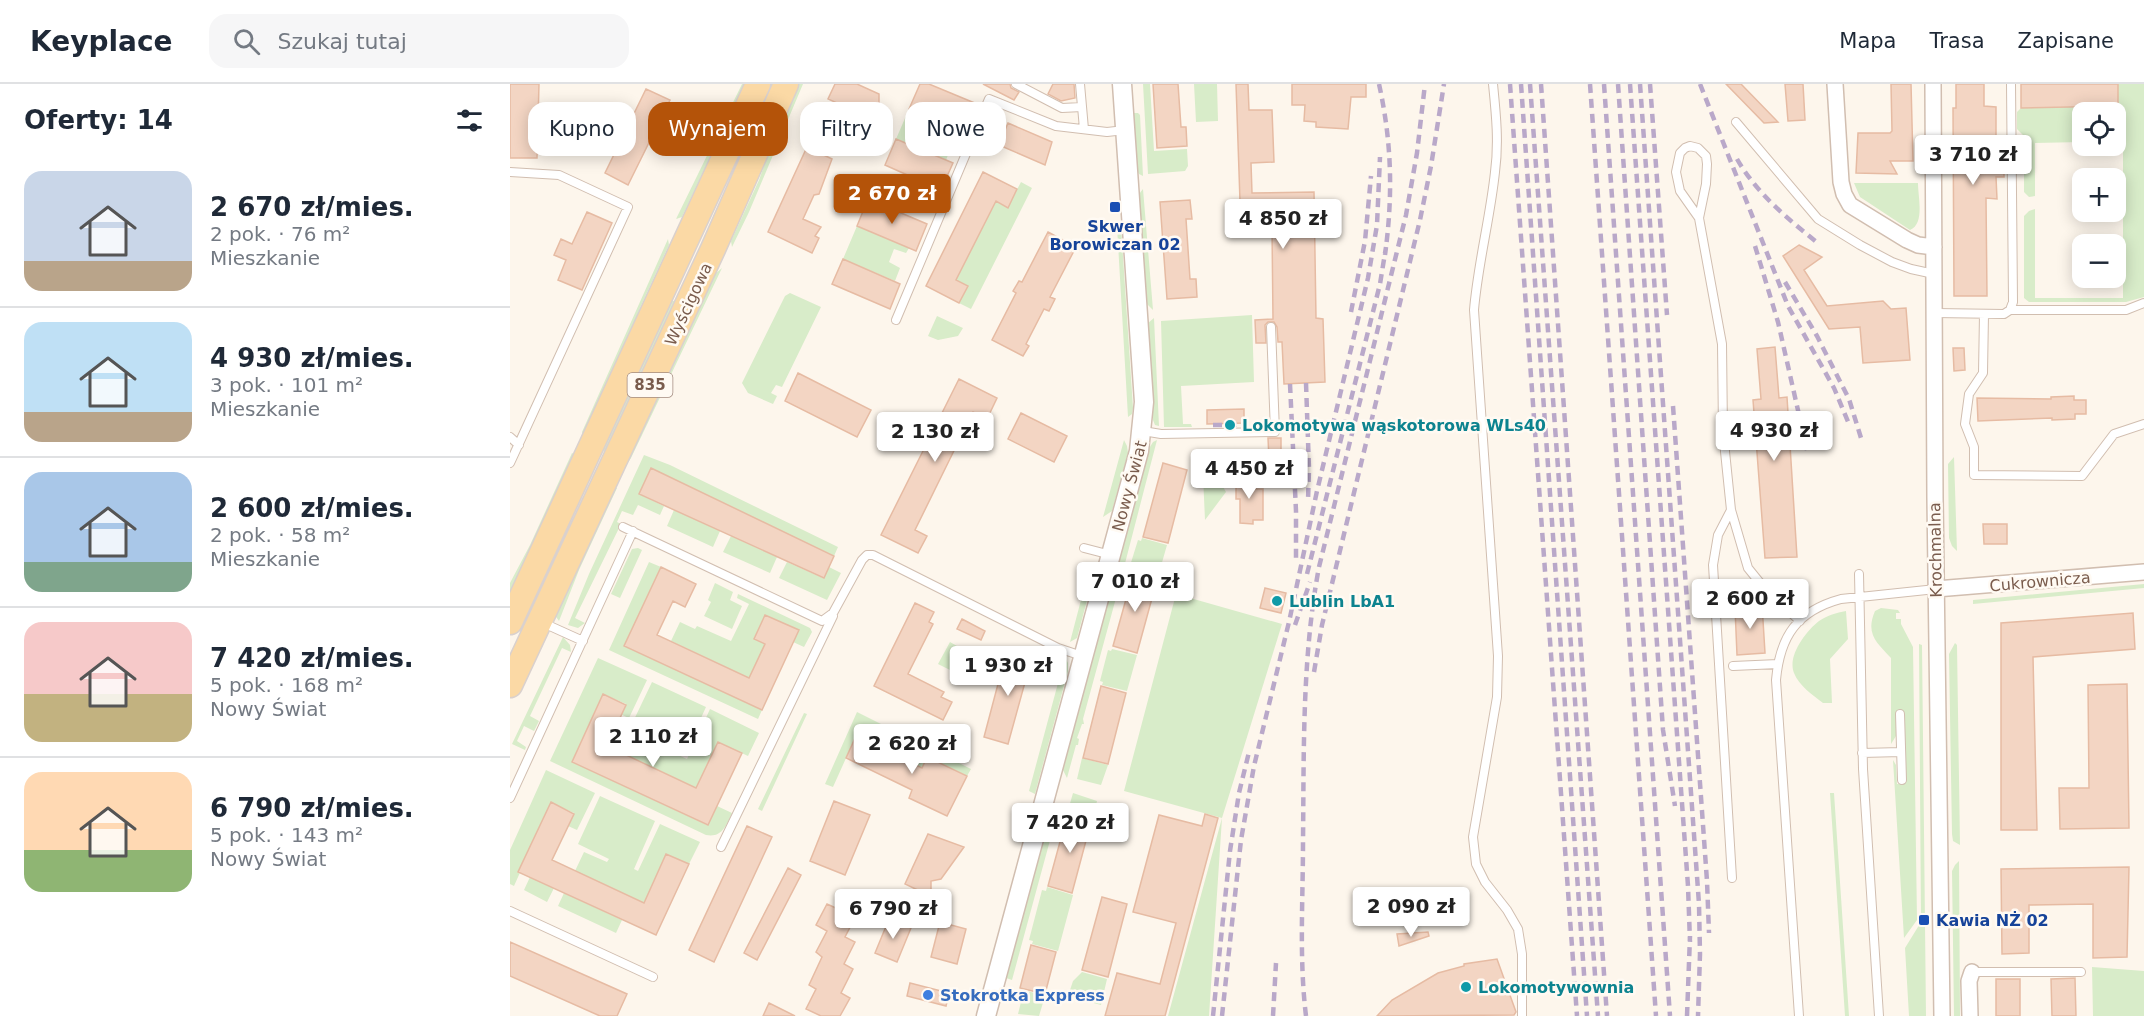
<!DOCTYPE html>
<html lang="pl">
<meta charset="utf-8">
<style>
:root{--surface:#fff;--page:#f6f6f7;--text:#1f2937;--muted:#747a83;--line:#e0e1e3;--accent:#b45309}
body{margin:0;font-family:"DejaVu Sans",sans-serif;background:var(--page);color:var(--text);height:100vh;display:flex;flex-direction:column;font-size:22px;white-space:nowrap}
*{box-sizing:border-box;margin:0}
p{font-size:20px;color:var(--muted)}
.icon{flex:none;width:33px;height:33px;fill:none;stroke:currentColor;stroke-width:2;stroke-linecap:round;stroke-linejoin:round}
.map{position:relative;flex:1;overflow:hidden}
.panel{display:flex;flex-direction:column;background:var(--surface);width:510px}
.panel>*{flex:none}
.hud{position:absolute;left:18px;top:18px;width:570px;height:54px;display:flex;gap:12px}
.tools{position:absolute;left:1562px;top:18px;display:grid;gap:12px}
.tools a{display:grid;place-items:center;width:54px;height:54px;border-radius:12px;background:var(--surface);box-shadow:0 3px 15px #0003;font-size:30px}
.price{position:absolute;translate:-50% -51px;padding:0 14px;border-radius:6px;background:#fff;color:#222;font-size:20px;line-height:39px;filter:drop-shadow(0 2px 3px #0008)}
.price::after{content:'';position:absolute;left:50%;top:36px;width:18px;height:14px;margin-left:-9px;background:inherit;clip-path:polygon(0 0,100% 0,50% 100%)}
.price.current{background:var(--accent);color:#fff}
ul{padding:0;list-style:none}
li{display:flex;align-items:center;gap:18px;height:150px;padding:0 24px}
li+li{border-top:2px solid var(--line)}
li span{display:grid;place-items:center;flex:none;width:168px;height:120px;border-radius:18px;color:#555}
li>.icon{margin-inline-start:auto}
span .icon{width:72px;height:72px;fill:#fffc;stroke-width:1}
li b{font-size:26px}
h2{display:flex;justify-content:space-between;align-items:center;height:72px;padding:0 24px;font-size:26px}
.pill{padding:0 21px;border-radius:18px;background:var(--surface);box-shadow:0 3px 15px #0003;font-size:21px;line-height:54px}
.pill.current{background:var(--accent);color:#fff}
header{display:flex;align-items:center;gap:36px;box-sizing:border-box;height:84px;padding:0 30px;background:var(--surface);border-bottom:2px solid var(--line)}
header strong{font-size:28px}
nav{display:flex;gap:33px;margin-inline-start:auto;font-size:21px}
.search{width:420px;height:54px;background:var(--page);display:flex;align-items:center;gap:15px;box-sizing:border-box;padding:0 21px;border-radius:18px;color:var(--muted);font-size:22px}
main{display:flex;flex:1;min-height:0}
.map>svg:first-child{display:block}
</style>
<header>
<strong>Keyplace</strong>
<div class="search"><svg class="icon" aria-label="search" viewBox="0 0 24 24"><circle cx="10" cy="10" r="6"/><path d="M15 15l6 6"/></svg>Szukaj tutaj</div>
<nav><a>Mapa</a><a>Trasa</a><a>Zapisane</a></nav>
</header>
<main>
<section class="panel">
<h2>Oferty: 14<svg class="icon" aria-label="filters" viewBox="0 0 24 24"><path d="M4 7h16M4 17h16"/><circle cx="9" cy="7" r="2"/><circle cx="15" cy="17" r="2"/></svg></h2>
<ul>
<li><span style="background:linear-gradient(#c9d6e8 75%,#b9a48a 0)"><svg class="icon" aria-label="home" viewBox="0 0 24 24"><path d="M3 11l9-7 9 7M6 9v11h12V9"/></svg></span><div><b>2 670 zł/mies.</b><p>2 pok. · 76 m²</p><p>Mieszkanie</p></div></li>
<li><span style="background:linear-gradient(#bfe0f5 75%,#b9a48a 0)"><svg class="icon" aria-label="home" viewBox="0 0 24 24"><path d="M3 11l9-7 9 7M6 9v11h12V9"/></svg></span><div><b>4 930 zł/mies.</b><p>3 pok. · 101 m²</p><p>Mieszkanie</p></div></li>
<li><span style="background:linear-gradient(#a9c7e8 75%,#7fa58c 0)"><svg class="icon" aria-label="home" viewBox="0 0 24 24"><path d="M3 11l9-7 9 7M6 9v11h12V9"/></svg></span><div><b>2 600 zł/mies.</b><p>2 pok. · 58 m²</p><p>Mieszkanie</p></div></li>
<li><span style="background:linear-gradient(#f6c9c9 60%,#c2b280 0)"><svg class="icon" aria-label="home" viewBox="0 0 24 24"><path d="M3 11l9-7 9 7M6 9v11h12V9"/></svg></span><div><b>7 420 zł/mies.</b><p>5 pok. · 168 m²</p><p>Nowy Świat</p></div></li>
<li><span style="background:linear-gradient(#ffd9b3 65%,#8fb573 0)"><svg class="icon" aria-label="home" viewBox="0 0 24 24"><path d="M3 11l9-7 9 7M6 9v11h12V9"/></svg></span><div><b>6 790 zł/mies.</b><p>5 pok. · 143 m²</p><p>Nowy Świat</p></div></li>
</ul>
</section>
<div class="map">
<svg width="1634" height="932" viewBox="0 0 1634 932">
<rect width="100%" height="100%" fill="#fdf6ec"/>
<path fill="#d8ecc9" d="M232,0H240L200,73L172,133L166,135Z
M286,0H293L239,128L222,163L221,157L249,96L270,36Z
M633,0H640L644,67L677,65L678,82L675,87L638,90Z
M684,0H707L708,37L686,38Z
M1608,0H1634V213L1616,218H1519L1514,214V132L1519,127L1525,125V214H1613V59L1605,58V28H1572V58L1525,59V112L1519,113L1514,108V52L1507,45V28L1511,24L1608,22Z
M399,25L449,46L446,52L435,47L429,61L440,66L436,76L386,55Z
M623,29H628L630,31L633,92L629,90L627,87Z
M511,98L522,104L461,225L449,219L458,202L446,196L486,117L498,123Z
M1344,99H1408C1408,113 1415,140 1400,146L1350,113Z
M633,105L643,226L636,219L629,110Z
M347,142L399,164L396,169L384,165L379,178L390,184L385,197L333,175Z
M607,142H611L623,324L622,330L618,333Z
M158,155L159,161L130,224L114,268L73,352L72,348Z
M212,184L121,374L115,383L152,293L183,238L205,190Z
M280,209L311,223L272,303L266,301L261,309L267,312L263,320L238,309L232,299L275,212Z
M161,216L166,218L95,376L93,363Z
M742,231L744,298L671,302L673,340H681L682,343H654L651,237Z
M427,232L453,244L448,252L428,256L418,252Z
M644,234L649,342L645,341L643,336L638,248V239Z
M614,356L617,362L618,369L602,427L593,433Z
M647,356L612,491L610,493L605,491L638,366L643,358Z
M62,369L68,372L0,511V499L20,461Z
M692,369H694L716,408L695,436Z
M134,371L160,381L328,463L324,472L141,384L129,410L154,422L150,431L128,421L123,431L112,427L107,438L111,440L65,534L75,539L68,544L58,541L79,490Z
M1444,373L1447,467L1442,462L1439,454L1438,380Z
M103,402L107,404L69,486L49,537L44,530Z
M164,426L210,447L203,463L157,442Z
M221,452L267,473L260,489L213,468Z
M632,454L657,461L647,496L622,489L623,487L619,485L628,456L631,457Z
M128,464L132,466L110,514L101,510L122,465Z
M139,478L151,483L114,562L252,626L248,635L99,566Z
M277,478L313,494L319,483L331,489L317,516L269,494Z
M577,493L583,494L567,554L560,558Z
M205,499L223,508L220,516L232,522L222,545L194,532L201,518L198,516Z
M603,499L609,503L573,635L574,640H572L567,654L569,655L568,661H566L557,694L552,684Z
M1634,500V504L1463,520V516Z
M228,510L300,544L302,548L294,563L283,558L288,546L255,531L244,554L255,560L239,594L161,557L170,538L185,545L187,542L221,557L239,520L227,514Z
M666,510L772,540L712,734L699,932H658L712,734L614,707Z
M1371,524L1388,526L1390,529H1386V535H1391V540L1403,563L1407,836L1394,854L1383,676L1386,681L1387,700L1396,699L1394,627H1386V652L1381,660V574C1367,559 1355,550 1365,527Z
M1336,527L1338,555L1320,575L1322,619H1313C1303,611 1289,602 1284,589C1277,572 1296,547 1309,537C1318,531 1326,529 1336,527Z
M53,553L60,561L61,568L52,564L20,632L29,637L24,647L14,642L7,657L16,663L15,666L2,660Z
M440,558L461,570L458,597L450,600L448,590L428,580Z
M1445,559L1447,561L1450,761L1443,757L1442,750L1439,570Z
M1409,560L1412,561L1416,932H1399L1395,864L1411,838Z
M602,565L627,571L617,607L592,601L593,598L590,597L598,566L601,567Z
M555,573L558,579V587L525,710L519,707Z
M88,574L137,596L119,634L112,631L116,620L93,610L62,678L197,741L207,722L222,729C216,742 212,754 196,751L40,677Z
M142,598L196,623L175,669L120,644Z
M200,625L249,649L238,672L208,658L186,704L110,669L116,656L118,657L122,650L177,675Z
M347,628L461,685L457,692L418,673L412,684L346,652L323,703L315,700Z
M294,629L297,630L252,727L248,725Z
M572,674L598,681L591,701L567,695Z
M36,686L85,709L67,746L58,742L64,729L41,719L4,802L0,800V766Z
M563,709L587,717L582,737L557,730Z
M1320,709H1324L1339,932H1335Z
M90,712L145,737L124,785L128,787L150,740L190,758L179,780L156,770L134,819L65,787L74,768L97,778L99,775L68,760Z
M542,724L548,727L502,896L496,894Z
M1449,777L1450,932H1444L1442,787L1445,781Z
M20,793L44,804L37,818L14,806Z
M537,803L563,811L548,867L522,860L523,857L519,856L532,806L536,807Z
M54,809L112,836L106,849L48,822Z
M1582,883L1634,887V932H1583Z
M572,888L597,895L591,921L558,912L563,897Z
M514,906L535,912L529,932L508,930Z"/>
<path fill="#f3d5c3" stroke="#e6bba3" stroke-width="1.5" d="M0,0H29L27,74H0Z
M325,0H347L369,10V21L362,35L318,15Z
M410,0H419L467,20L455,48L399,25Z
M473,0H500L501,4L509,8L504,16Z
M543,0H564L565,14L551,17L538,10Z
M643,0H668L671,43H676L677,62L647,64Z
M726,0H738L739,26H762L764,78L741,79L742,109L804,108L806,234L813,235L815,298L774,300L772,258H768L767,243L764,238H758L755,241L756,259H746L745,236L763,235L762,145L731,146Z
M782,0H856V13H841L838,45L806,43V38L794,37L795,21H782Z
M1216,0H1231L1268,38L1254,39Z
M1275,0H1293L1295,36L1278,37Z
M1381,0H1401L1403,77H1380L1387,90L1346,89L1348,49H1380L1382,47Z
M1446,0H1474V22L1486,23V59H1494V93H1486L1487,115L1476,114L1477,212H1444L1443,24H1446Z
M1511,0H1608V22L1511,24Z
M136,5L160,16L118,101L95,89Z
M498,39L542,58L535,81L489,61Z
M386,55L443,79L431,106L375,81Z
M297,63L322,75L309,110L304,111L293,135L311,143L305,152L309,154L302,169L258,148Z
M473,88L507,105L498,124L486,117L446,196L458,202L449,219L416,202Z
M358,115L417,140L406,167L347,142Z
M680,116L682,135H676L680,195H686L687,213L657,215L650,118Z
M77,128L102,139L72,206L48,196L56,176L44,171L51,155L62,160Z
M538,148L566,163L540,213L545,215L539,227L534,225L516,260L519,262L513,272L482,256L506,209L503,207L509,197L512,198Z
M1289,161L1312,173L1294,186L1317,222L1373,217L1381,225L1396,224L1400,276L1353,279L1350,243L1319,245L1273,172Z
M333,175L390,200L380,225L322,200Z
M1265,263L1269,314L1277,313L1287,473L1255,474L1243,316L1251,315L1247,265Z
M1443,264H1454L1455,286L1444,287Z
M288,289L361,326L347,353L275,317Z
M449,295L487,314L477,335L463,328L405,446L417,452L408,469L371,451Z
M1564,312V316H1576V330H1565V335L1542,336V334L1468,337L1467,314L1541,315V313Z
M734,325V339L697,340V326Z
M511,329L557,352L544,378L498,355Z
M758,354H771V375H759Z
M653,379L677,386L658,459L633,453Z
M141,384L324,472L314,494L129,410Z
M726,390H739V405H753V436H743V440L730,439V415H726Z
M1473,440H1497V460H1474Z
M151,483L186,500L175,523L163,517L147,551L239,594L255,560L244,555L255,531L289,546L252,626L114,562Z
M623,490L647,496L627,569L603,562Z
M755,504L776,509L771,529L750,524Z
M405,519L424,528L419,538L423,540L398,590L434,608L431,613L442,618L433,636L364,602Z
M1252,520L1255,569L1227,571L1225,524Z
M1623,529L1625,565L1523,573L1527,746H1491V539Z
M452,535L475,547L471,556L447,545Z
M497,566L522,573L498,660L474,653Z
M1617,600L1619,744L1550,745L1549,704H1579L1578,601Z
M591,602L616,609L598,680L573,674Z
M93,610L116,621L97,662L186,704L208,658L232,669L198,741L62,678Z
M346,652L412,684L417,673L457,692L437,732L399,714L402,706L336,674Z
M324,717L360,731L335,791L300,777Z
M41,718L64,730L42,776L134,819L156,770L179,780L146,851L8,788Z
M695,730L708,734L655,932H595L607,889L650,900L666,839L623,828L649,731L692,742Z
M557,732L581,738L562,809L538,802Z
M237,742L262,753L204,878L179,866Z
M418,750L454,763L431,795L421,797V806L416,810L395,800Z
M1619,783L1617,873L1583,874V820L1519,821V869L1492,870L1491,785Z
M278,784L291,791L247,876L234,869Z
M592,813L617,820L598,893L572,886Z
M331,819L348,828L335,853L345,858L334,880L343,885L331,909L340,914L330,932H311L296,925L306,905L299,901L312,873L306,868L317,847L306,841L317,820L328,825Z
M379,835L401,844L387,878L365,869Z
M430,838L456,845L447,880L421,873Z
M918,848L919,852L889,862L887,850Z
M0,858L117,910L107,932H90L0,892Z
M521,861L546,868L535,910L510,904Z
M987,875L1006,928L1004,931L867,932L882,916L928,889L954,882V880Z
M1565,894L1566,932H1542L1541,895Z
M1486,895H1510V932H1486Z
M400,899L439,909L436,922L397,912Z
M259,919L285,932H253Z"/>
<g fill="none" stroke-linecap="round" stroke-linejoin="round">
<g stroke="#d1beb0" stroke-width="10">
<path id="service" d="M506,0L552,24L572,23
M570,0L574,45
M983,0C986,30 989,58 985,88C980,135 968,179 964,226L988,572L987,613L963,753L966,780L975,798L997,826L1008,845L1012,870V932
M1226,38L1308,135L1350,161L1382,178L1401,185L1424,190
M0,88L49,91L118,123L0,379
M1189,134L1170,107L1166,88L1170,69L1175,64L1180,62L1188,64L1196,72L1197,80L1196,100L1189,134L1212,260L1213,348L1221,426L1238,484L1255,505L1290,537
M1500,226H1616L1634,219
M1425,229L1494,230L1500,226L1503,218L1501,0
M1474,230L1473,289L1459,310L1455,340L1464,363V391L1572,392L1604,350L1634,340
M386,236L479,15L546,42L597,48L615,46
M633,347L651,350L765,348L761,243
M0,353L9,361
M1221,426L1208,451L1203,481L1222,794
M113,443L312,537L323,529L352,476L357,471H363L548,564L572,572
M574,464L601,471
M1349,490L1353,685L1369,932
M31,538L73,557
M1223,582L1268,580
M1390,630L1392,696
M1352,669L1391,668
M0,714L123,447
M211,763L323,532
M0,827L143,893
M1462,888H1571
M1289,932L1266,596C1270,552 1287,527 1331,515L1426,505"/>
</g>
<g stroke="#d1beb0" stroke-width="18">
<path id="minor" d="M1325,0L1331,98L1334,110L1340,121L1397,156L1408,161L1424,163
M1423,0L1425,414L1432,932
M1426,505L1634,488
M1460,932L1459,897L1462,888"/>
</g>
<g stroke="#d1beb0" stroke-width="21">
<path id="tertiary" d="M476,932L629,367L634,318L612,0"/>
</g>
<g stroke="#dad1cd" stroke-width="27">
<path id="primary" d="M0,538L248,0
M0,601L203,165L276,0"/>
</g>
<use href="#service" stroke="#fff" stroke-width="8"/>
<use href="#minor" stroke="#fff" stroke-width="15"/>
<use href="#tertiary" stroke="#fff" stroke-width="18"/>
<use href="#primary" stroke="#fbd9a5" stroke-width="24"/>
<path stroke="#b9a8c9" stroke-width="4.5" stroke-dasharray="9 6" stroke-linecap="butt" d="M869,0C882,59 883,112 875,171
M1000,0L1067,932
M1011,0L1077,932
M1020,0L1088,932
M1031,0L1097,932
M1080,0L1146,932
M1094,0L1160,932
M1108,0L1153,646L1165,722
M1120,0L1178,802L1180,858
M1130,0L1189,820L1190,870L1188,932
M1140,0L1157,231
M1190,0L1278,222L1324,304L1339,340
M1227,75C1247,110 1278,135 1309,160
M1245,162L1268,238L1297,366
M1275,198L1307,252L1339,315L1351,354
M841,228L855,157L861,92
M796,299L799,385L798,417
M780,300L786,427V478
M1163,322L1197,797L1199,849
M703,341H734
M797,490L870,200L876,163
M785,541L800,498
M804,588L812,541L910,136L921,82L934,0
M703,932L720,767L729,709L739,668
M712,932L731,756L744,682L779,538L807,407L858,194L867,141L870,73
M763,932L766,879
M796,932C789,875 793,816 793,758C794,666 792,573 809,483L896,131L907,69L915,0
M1177,932L1180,852"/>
</g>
<g fill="#1a4fb4" stroke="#fffaf3" stroke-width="2">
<rect x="599" y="117" width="12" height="12" rx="3"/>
<rect x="1408" y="830" width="12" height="12" rx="3"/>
</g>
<g fill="#0f9aa8" stroke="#fffaf3" stroke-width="2">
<circle cx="720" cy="341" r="6"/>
<circle cx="767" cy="517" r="6"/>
<circle cx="956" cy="903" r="6"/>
</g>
<circle fill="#3f7fe0" stroke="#fffaf3" stroke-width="2" cx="418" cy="911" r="6"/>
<g text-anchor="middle" stroke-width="5" stroke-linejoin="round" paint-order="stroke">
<rect fill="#fffaf3" stroke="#a28b7f" stroke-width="1.5" x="117.5" y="289" width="45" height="24" rx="4.5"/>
<g font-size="15" font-weight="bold" fill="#7a5c4d">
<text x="140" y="306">835</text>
</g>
<g font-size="16" font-weight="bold" fill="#164399" stroke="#fffaf3">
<text x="605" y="148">Skwer<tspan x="605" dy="18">Borowiczan 02</tspan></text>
<text x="1426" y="842" text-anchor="start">Kawia NŻ 02</text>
</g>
<g font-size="16" fill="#7a5c4d" stroke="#fffaf3">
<text transform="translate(178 220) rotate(-65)" y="6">Wyścigowa</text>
<text transform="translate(619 402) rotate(-75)" y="6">Nowy Świat</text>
<text transform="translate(1425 466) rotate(-91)" y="6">Krochmalna</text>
<text transform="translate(1530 497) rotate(-5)" y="6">Cukrownicza</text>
</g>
<g font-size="16" font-weight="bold" fill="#0d838f" stroke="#fffaf3" text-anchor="start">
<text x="732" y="347">Lokomotywa wąskotorowa WLs40</text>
<text x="779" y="523">Lublin LbA1</text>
<text x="968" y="909">Lokomotywownia</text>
</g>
<g font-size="16" font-weight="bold" fill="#366cbe" stroke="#fffaf3" text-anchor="start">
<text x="430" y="917">Stokrotka Express</text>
</g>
</g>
</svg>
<div class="tools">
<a><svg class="icon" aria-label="locate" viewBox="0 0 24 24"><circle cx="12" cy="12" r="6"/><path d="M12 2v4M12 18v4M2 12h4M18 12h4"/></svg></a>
<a>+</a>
<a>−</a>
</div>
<b class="price" style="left:1463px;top:102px">3 710 zł</b>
<b class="price current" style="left:382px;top:141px">2 670 zł</b>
<b class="price" style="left:773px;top:166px">4 850 zł</b>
<b class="price" style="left:1264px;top:378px">4 930 zł</b>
<b class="price" style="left:425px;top:379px">2 130 zł</b>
<b class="price" style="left:739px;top:416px">4 450 zł</b>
<b class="price" style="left:625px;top:529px">7 010 zł</b>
<b class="price" style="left:1240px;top:546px">2 600 zł</b>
<b class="price" style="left:498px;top:613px">1 930 zł</b>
<b class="price" style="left:143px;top:684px">2 110 zł</b>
<b class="price" style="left:402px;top:691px">2 620 zł</b>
<b class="price" style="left:560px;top:770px">7 420 zł</b>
<b class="price" style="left:901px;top:854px">2 090 zł</b>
<b class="price" style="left:383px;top:856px">6 790 zł</b>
<div class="hud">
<a class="pill">Kupno</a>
<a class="pill current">Wynajem</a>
<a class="pill">Filtry</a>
<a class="pill">Nowe</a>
</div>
</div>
</main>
